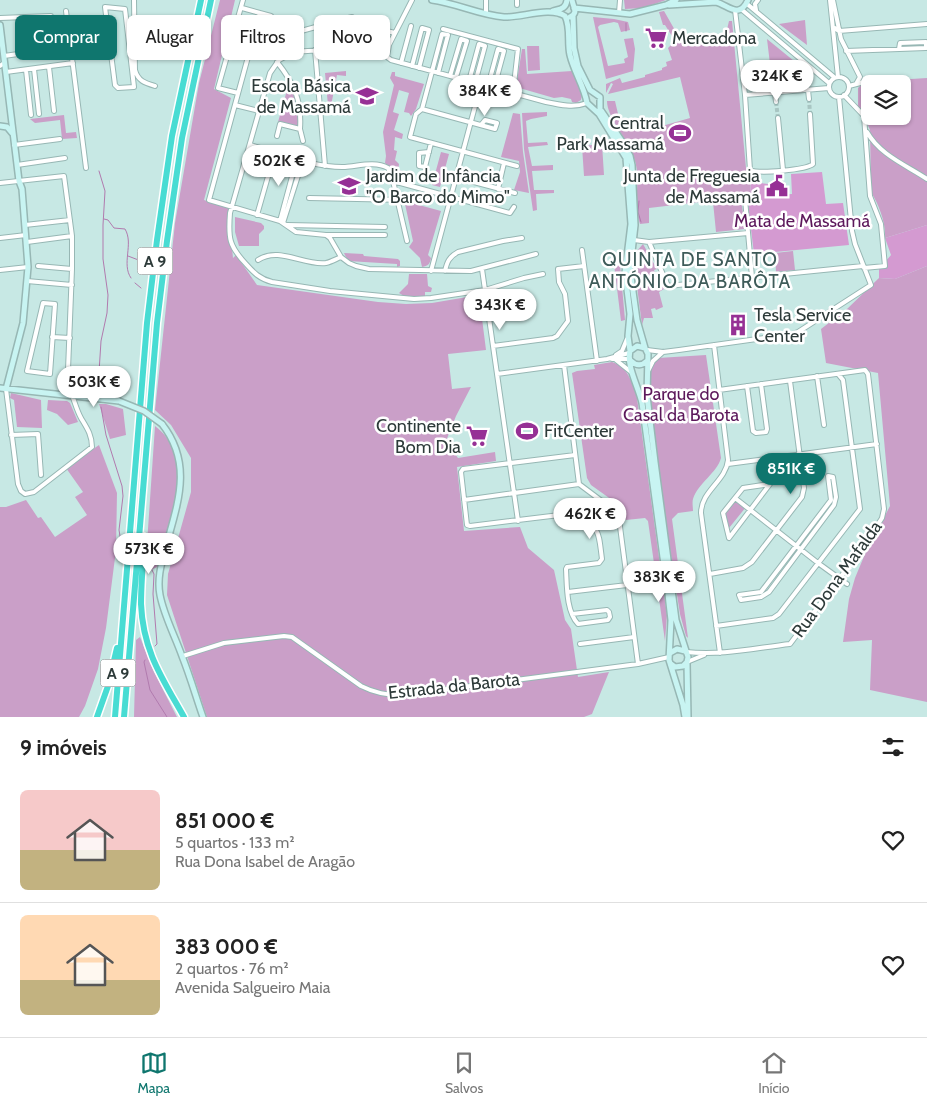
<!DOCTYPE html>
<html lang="pt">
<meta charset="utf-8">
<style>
:root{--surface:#fff;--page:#f6f6f6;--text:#222;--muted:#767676;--line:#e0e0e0;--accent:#0f766e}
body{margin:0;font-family:Cabin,sans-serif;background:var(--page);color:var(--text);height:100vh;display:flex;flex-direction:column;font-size:19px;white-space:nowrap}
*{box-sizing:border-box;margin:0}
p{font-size:16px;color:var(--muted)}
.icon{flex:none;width:28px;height:28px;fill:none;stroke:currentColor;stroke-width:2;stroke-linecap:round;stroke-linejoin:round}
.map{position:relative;height:717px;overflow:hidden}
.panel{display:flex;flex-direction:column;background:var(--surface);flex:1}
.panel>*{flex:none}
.top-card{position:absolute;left:15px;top:15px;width:500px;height:45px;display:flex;gap:10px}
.fabs{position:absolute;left:861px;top:75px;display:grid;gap:10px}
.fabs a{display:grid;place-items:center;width:50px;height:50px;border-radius:8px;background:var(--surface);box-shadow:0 1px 4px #0004;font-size:25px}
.price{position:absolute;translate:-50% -42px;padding:0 11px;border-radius:18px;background:#fff;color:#222;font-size:16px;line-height:32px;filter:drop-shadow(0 1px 2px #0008)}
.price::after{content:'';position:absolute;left:50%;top:30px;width:15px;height:11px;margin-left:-8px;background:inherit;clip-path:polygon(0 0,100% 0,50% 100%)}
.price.current{background:var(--accent);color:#fff}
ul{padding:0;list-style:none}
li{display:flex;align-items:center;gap:15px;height:125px;padding:0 20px}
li+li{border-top:1px solid var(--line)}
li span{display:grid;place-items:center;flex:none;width:140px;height:100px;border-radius:8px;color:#555}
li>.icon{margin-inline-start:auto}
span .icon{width:60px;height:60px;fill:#fffc;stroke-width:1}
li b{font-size:21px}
h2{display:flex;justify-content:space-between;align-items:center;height:60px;padding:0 20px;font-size:21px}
.chip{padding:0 18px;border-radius:8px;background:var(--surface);box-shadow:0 1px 4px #0004;font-size:18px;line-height:45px}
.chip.current{background:var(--accent);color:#fff}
.tabs{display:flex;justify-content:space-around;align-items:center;height:70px;border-top:1px solid var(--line);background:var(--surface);font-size:14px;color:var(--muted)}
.tabs a{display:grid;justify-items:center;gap:2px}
.tabs .current{color:var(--accent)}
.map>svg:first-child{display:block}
</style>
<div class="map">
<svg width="927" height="717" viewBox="0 0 927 717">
<rect width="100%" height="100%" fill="#c7e8e4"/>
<path fill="#ca9fc8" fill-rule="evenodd" d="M220,0H235L214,89L231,98L204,200L228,208L233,258L236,255L257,285L378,302L406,304L432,303L479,295L486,350L448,354L452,389L471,387L456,416L446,441L458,458L495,452L496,461L457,467L464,531L520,527L528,548L554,570L565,620L571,629L578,677L609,672L592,714L584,717H207L167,595L168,574L191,492V458L171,425L155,410L175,223L199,83Z
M624,0H666L643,8L625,9Z
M664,11L676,32L679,34L686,35L687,38L695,45L725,38L729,21H732L746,168L750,175L751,196L649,208V223L640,224C632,203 642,179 634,158C629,141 607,118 607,101H615L619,118L631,120L632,124L655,128L690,118L680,77L608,94L613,84L611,83L606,93V84L620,78L622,83L645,77V75L662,70V68L667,66L666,62L672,60L668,48L675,41L665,25H663L659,12Z
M593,17L614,19L628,22L630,30L621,32L618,23L614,22L600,25L598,27L608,66L625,63L624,59L628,57L624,39L633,38L635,49L633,71L606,79Z
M805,20L807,45L779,24Z
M767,39L794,61L770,64Z
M527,46H539L540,70L528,71Z
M522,49H525L527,74L572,71L582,95L581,100L576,103L572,102L571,99L562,97L554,98L516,87Z
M346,71V76L337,75L329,116L325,73Z
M392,72H395V76L424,84L416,109L411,116L409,113L404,112L409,93L399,90L393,112L399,114L394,130L403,134L402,139L395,137L394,150L397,151L395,160L399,164L398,170L402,171L401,178L394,179L390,168L385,163L386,156L383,132L394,85L390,78Z
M927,78V225L885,238C886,223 879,205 871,192L870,130L864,116L858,107V88L864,82ZM870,84H902V116H870Z
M289,83C297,95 300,113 298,127L278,122Z
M547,112V116L531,119L526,121L528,143L547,142L548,145L528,147L532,166L553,165V170L532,171L534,190H554V193L536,194L537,210L533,211L524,149L522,113Z
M513,113L520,114L523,152L529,193L514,190L520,172L519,161L501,157Z
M64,115L66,133L76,132L77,138L62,139L60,120L35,123L30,119Z
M602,144L604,175L584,176L582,146Z
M441,152L449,154L440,187L432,185Z
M741,198L745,229L716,232L713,202Z
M408,202L441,211L428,255L431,258C430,264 428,266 422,267L420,258L409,247L413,241L405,204Z
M235,217L261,223L264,226V229L259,234V246H239L235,232Z
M643,244L657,269L654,270L658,279L660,278L664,289L659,292L663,307L656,310L655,308L651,309L653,318H644L642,325L635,271L636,252Z
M793,251L795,270L776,272L775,253Z
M344,253L363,254L364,256L398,259L400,261V266L397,267V264L348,261Z
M614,264H620L625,320L621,321Z
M927,266V702L870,690L872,640L843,642L849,599L855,578L865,554L890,506L878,373L826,363L821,329L847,309L879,278L895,279Z
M409,274H427L428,286L432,288L431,292H425V296H404L399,293L408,284Z
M706,355L721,458C717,473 698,483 693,499C692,502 693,508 693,511L678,513L672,519L688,638L686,636L680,614L660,485L649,397L651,368L658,358Z
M612,362C628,367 629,378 636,391L667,615L665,641L648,521L645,518L626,520L619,505L591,485L587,478L572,373L577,371L595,369L594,365Z
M11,393L41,400L42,428L17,427L14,400L10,398Z
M48,400L67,401L70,403L78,422L68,425L57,414L47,410Z
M99,404H106L123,409L126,435L110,439Z
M155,426C198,458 168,524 157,567L145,573Z
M99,445L117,493L116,550L106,628L98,669L85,706L79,717H0V507H6L26,500L38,518L41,517L55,537L87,515L75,497L83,492L66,468Z
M736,499L746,507L729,528L725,512Z
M140,637L154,672L177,717H134L136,640Z"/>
<path fill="#d49ad1" d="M822,172L826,204L843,203L849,245L754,254L747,196L751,195L750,175L761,176V183L768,184L770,195L792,194L791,174Z
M927,225V266L895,279L879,278V269L891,255L885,238Z"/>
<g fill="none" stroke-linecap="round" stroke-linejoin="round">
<path stroke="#b17aae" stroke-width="1" d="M626,23V31
M684,29L685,34
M639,201L638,212L641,222
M104,219L108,220L114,228L125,229C134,244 121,264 131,278
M128,256L141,261
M135,283L141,288
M98,388L101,341L107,313L108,295L103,259V225L105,191L99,171
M101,407L106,435L122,486L123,496L119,530L121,542
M147,560L154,574L153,594L157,644L155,646
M145,660L144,662L150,690L167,717"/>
<path stroke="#a8c5c2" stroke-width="4" stroke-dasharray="4 2" stroke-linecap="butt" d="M809,99L810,114
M776,102L778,118"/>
<g stroke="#97b7b4" stroke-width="6">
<path id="street" d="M134,0L135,70C138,81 145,83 155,86
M412,0L389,45L387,57L391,60L546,102C560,105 574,108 587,103
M486,0V13
M517,0V5
M830,0L838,77
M833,0L841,39L860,77L856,84
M746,3L834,77
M105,7L125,9L134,87L118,88L115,85Z
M242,8L271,16
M741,9L829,83
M735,10L745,95L750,170C759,174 806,170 813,164L810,114
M756,10L755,4L758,0
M66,11L86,168
M260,13L209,200L280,221L296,232L326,235L330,238L341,257L349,263L356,266L369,269L471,271L536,254
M619,13L620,0
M0,18L51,16L53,26
M833,27L839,31L927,24
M443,29L518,49L513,93
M389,45L294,52L279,60L270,73L230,213C228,238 229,246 246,264C254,273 260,279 272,282L330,291L414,299L431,298L485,290L524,278L543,274
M363,47L361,25L395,33
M315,50L325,166
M846,51L926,48V42L900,43L899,49
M4,56L109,41
M285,57L283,52V36L352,17
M277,62C294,83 302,101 300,129L280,124L277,136
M401,63L411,26
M0,66L4,63
M412,66L422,28L429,30L419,68
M49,67L54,111
M34,69L39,114
M26,70L31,115
M6,72L73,63
M438,73L448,35L442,34L422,109L416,114L410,137L517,166
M450,76L461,39L467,41L456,77
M829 87a10 10 0 1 1 20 0a10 10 0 1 1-20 0Z
M469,81L479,44L485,46L475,83
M488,86L498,49L504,51L494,88
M849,86L864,82
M808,90L809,99
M238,93L218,88L243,0
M775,93L776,102
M745,95L829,88
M844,95L864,116L870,196L881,224L885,266L864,268
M235,105L259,111
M422,109L495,129L497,123L485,120L481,125
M778,118L783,170
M300,129L303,141
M867,132C880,155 906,165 927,179
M14,145L60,139
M250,145C279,153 315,168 345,167C359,166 375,161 388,168L393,181L510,213L514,207
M429,152L419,153V166L425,167L431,143
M17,165L65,158
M393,181L407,241
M470,181L515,193
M0,183L64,176L72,236V269L67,395
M498,189L504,163
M309,198L405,200
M745,199L752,277
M257,215L275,152
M280,221L297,158
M283,223L303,160
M25,225L70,220
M287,225L385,227
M326,235H385
M0,238L26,235
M634,240L649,242L748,233
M27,242L72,236
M649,242L668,286L863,266
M582,250L597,361
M258,260C279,246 304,266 326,263C331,262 336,259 341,257
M38,266L72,269
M482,269L518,521
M0,270L28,267
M431,271L481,84
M445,271C447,262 449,257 458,252L503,241L522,238
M27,281L72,285
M43,303L55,304L50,374L27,371Z
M52,337L70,338
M714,345L728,460C726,481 701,491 701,513L720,653
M493,346L553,338L557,336L568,321L565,294L559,282L558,269L584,266
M647,350L663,352L679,350L792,334L798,332L871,285L855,244L852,231L839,97
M616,355L622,351L627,339
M612,359H630
M616,360L631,372
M564,365L579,484
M648,371L653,361L663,352
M497,374L607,359L629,353
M817,376L824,425
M747,386L753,431L756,433L766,432L767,429L761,384
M6,389L18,484L21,491L25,494L34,492L92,447C92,435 87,428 81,418C77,411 75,403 72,395
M11,435L38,434L41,475
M728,464L877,444
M828,476L833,477L836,497L834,505L769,592L761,597L741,600L739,595L761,592L831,500Z
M770,484L729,538L723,513L743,488Z
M735,498L818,563L847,584
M464,500L579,484L611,508L619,519L638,664
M710,574L743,568L752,562L802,497L804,488L790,381
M568,592L627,585
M572,614L607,610L609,612L610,617L608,620L578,624C566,611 567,586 566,569L567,567L599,563L602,559C598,529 601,532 576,513L470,526L467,525L461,472L463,469L575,455
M716,626L773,618L779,614L860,509L843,380L838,374
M580,644L634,637
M686,652C721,656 755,648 790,644L864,546L882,518L884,509L868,374L865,370L719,390
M183,656L224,643L284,636L292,637L361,686C375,693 386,695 402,695L638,664L669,657
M687,662L704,655"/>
</g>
<g stroke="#97b7b4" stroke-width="8">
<path id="secondary" d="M432,0C456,3 479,15 504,17C521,18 550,6 565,16C571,28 567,42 570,55C574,72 584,86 587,103L599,114L626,158L631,224L625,273L630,314L628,336L630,351
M669,5L716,2C728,5 739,20 748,0
M574,8L630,14L666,5L676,0
M553,11C560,9 566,9 567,0
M573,16L574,48L578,66L590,90L600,97V109L621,140L630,156L632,165L635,225L630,270L637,320L645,348
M570,17C579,13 573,7 572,0
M0,25L19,181L22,189L28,267L23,323L6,389
M0,126L7,127L12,133
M631,361C636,366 642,366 647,361
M0,388L119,401
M162,424C194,465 177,505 165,550C161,565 157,580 160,595C164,616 175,636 182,656C190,676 196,697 203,717
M670,653L677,649L685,651
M687,663L688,717
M671,664L675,667L683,666L687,662L688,657L676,620L655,462L647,396L648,354L645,348L637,346L630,351C626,366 639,388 642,403L668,594L671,620L669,660L683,705L685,717"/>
</g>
<g stroke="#fff" stroke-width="9">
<path id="highway" d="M143,536C144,558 141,581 141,604C143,651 162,678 184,717
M97,717L108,686L117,648
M115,717L147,323L157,240L172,136L201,0
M124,717L157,323L167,241L182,138L211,0"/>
</g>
<use href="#street" stroke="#fff" stroke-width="4"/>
<use href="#secondary" stroke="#c8f4f2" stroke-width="5"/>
<use href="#highway" stroke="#48dcd3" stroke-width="6"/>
<g stroke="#97b7b4" stroke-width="8" stroke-linecap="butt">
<path id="secondary-bridge" d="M119,401L144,411L162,424"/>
</g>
<use href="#secondary-bridge" stroke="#c8f4f2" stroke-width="5"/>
</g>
<defs>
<g id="supermarket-bare" transform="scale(1.725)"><path d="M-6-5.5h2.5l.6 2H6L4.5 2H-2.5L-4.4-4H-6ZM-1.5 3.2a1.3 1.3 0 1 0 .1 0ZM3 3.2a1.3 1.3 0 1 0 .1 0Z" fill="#963095" stroke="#fff" stroke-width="2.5" paint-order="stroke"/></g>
<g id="school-bare" transform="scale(1.725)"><path d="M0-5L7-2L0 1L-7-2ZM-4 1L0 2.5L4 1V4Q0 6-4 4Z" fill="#963095" stroke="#fff" stroke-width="2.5" paint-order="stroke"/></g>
<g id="stadium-bare" transform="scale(1.725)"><path d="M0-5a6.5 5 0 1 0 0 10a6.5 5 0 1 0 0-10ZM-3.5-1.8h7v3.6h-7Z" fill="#963095" stroke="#fff" stroke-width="2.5" paint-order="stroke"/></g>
<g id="civic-bare" transform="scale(1.725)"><path d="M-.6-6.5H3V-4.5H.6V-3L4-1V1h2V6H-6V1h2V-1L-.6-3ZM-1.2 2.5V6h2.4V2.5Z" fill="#963095" stroke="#fff" stroke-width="2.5" paint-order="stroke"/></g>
<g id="building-bare" transform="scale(1.725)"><path d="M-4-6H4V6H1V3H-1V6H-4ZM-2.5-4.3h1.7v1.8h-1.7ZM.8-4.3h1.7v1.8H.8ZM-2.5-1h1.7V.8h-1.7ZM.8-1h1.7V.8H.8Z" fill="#963095" stroke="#fff" stroke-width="2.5" paint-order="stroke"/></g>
</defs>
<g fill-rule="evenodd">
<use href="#supermarket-bare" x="656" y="38"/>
<use href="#school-bare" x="367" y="96"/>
<use href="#stadium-bare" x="680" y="133"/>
<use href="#school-bare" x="349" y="186"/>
<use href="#civic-bare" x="777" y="186"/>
<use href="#building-bare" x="738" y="325"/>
<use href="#stadium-bare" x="527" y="431"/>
<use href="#supermarket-bare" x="477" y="436"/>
</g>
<g text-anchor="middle" stroke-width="5" stroke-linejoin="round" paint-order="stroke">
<g fill="#fff" stroke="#6c7574" stroke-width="1">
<rect x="137.5" y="247.5" width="35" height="27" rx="4"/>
<rect x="100.5" y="659.5" width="35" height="27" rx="4"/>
</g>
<g font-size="16" font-weight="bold" fill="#2d3a39">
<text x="155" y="267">A 9</text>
<text x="118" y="679">A 9</text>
</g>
<g font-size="18" fill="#2d3a39" stroke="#fff" text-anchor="start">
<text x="672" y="44">Mercadona</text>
<text x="351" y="92" text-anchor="end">Escola Básica<tspan x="351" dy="21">de Massamá</tspan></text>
<text x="664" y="129" text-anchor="end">Central<tspan x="664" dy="21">Park Massamá</tspan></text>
<text x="366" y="182">Jardim de Infância<tspan x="366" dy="21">"O Barco do Mimo"</tspan></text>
<text x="760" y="182" text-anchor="end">Junta de Freguesia<tspan x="760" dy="21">de Massamá</tspan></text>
<text x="754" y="321">Tesla Service<tspan x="754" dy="21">Center</tspan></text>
<text x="461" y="432" text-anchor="end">Continente<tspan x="461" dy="21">Bom Dia</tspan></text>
<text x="544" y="437">FitCenter</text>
</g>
<g font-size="18" fill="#5c185b" stroke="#fff">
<text x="802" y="227">Mata de Massamá</text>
<text x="681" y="400">Parque do<tspan x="681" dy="21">Casal da Barota</tspan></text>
</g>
<g font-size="18" fill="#2d3a39" stroke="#fff">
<text transform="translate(837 579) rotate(-54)" y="6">Rua Dona Mafalda</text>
<text transform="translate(454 686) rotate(-6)" y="6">Estrada da Barota</text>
</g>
<g font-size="19" letter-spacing="1" fill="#3e5b59" stroke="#fff">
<text x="690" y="266">QUINTA DE SANTO<tspan x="690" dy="22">ANTÓNIO DA BARÔTA</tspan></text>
</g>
</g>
</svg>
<div class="fabs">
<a><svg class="icon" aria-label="layers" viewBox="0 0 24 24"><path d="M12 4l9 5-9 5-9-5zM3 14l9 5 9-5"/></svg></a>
</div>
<b class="price" style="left:777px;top:102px">324K €</b>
<b class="price" style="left:485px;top:117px">384K €</b>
<b class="price" style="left:279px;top:187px">502K €</b>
<b class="price" style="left:500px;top:331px">343K €</b>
<b class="price" style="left:94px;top:408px">503K €</b>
<b class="price current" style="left:791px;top:495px">851K €</b>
<b class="price" style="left:590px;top:540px">462K €</b>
<b class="price" style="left:149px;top:575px">573K €</b>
<b class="price" style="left:659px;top:603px">383K €</b>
<div class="top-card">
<a class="chip current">Comprar</a>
<a class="chip">Alugar</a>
<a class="chip">Filtros</a>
<a class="chip">Novo</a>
</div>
</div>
<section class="panel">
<h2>9 imóveis<svg class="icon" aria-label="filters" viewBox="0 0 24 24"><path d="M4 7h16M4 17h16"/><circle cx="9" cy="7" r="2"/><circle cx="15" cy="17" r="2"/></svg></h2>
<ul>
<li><span style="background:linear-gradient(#f6c9c9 60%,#c2b280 0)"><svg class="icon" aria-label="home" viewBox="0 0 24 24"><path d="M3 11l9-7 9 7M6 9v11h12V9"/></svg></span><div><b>851 000 €</b><p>5 quartos · 133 m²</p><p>Rua Dona Isabel de Aragão</p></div><svg class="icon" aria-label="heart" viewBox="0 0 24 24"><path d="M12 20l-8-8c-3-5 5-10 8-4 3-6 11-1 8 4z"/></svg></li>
<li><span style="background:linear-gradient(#ffd9b3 65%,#c2b280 0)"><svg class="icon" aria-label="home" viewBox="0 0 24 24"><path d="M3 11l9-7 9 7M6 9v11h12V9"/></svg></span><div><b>383 000 €</b><p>2 quartos · 76 m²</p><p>Avenida Salgueiro Maia</p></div><svg class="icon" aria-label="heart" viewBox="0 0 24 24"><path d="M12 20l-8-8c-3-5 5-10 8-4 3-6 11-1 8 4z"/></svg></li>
</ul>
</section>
<nav class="tabs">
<a class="current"><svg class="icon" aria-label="map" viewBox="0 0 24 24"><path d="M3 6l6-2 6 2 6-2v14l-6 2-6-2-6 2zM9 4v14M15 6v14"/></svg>Mapa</a>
<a><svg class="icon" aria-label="saved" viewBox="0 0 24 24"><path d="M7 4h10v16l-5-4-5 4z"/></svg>Salvos</a>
<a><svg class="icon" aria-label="home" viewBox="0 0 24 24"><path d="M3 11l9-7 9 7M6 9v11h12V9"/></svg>Início</a>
</nav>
